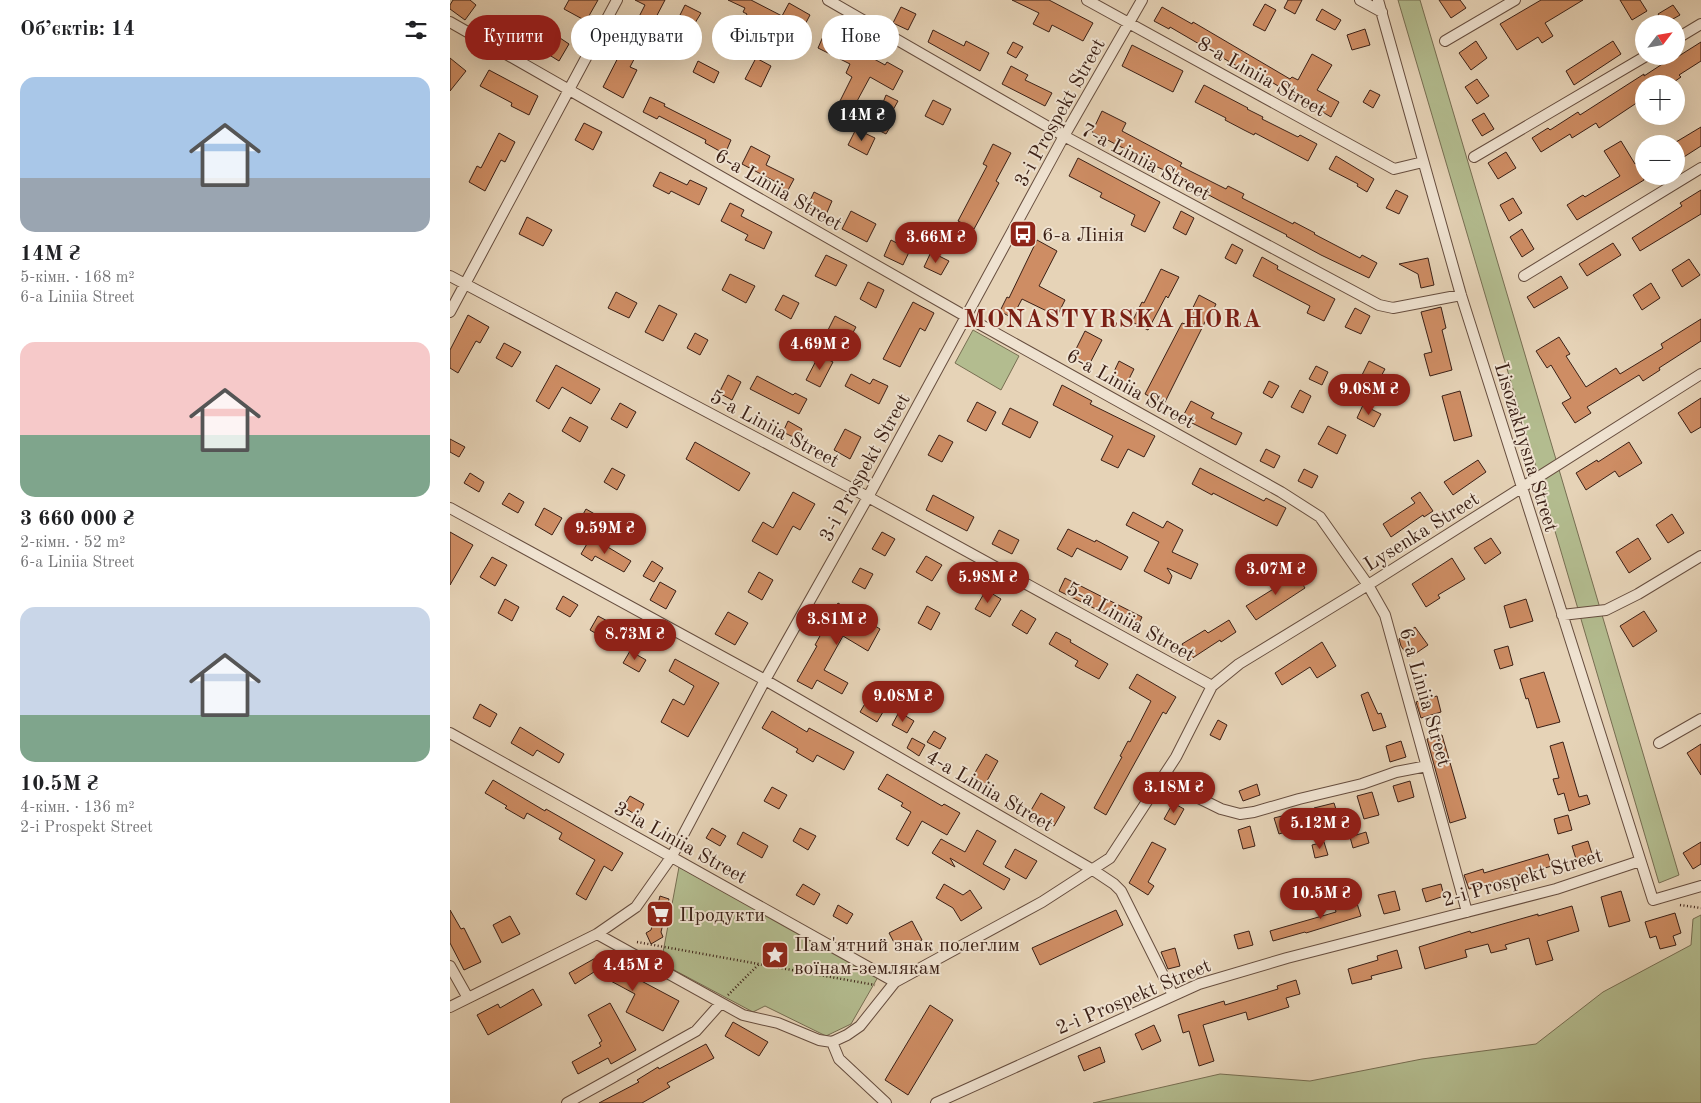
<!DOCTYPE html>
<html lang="uk">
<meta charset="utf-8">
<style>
:root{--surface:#fff;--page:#f6f6f6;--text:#202124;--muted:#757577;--accent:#8f2418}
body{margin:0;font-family:"Old Standard TT",serif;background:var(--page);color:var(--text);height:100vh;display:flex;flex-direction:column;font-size:19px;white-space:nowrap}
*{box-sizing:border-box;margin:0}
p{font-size:16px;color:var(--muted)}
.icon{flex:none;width:28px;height:28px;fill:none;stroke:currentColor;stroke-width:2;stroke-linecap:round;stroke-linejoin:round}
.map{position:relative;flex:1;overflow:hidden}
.side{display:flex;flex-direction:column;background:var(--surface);width:450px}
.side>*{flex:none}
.banner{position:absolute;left:15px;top:15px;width:475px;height:45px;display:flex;gap:10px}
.needle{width:32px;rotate:59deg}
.buttons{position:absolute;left:1185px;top:15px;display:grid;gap:10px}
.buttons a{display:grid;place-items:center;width:50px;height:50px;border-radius:50%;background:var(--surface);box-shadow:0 5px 20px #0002;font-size:25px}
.price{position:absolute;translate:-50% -42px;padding:0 11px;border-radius:18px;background:var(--accent);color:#fff;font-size:16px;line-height:32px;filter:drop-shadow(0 1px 2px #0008)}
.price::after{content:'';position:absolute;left:50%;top:30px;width:15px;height:11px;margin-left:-8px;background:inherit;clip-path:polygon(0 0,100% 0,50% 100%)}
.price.active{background:#222;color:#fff}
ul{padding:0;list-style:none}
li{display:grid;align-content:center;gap:10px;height:265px;padding:0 20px}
li span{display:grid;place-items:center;height:155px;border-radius:15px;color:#555}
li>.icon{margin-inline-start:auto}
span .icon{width:90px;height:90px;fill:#fffc;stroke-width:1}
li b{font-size:21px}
h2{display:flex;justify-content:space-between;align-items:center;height:60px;padding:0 20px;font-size:21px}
.chip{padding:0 18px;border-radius:22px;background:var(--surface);box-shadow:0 5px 20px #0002;font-size:18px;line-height:45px}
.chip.active{background:var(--accent);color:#fff}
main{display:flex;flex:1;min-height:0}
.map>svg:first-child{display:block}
</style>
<main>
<section class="side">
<h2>Об’єктів: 14<svg class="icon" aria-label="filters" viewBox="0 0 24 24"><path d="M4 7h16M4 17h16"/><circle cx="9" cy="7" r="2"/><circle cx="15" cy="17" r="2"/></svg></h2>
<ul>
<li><span style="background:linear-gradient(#a9c7e8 65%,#9aa5b1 0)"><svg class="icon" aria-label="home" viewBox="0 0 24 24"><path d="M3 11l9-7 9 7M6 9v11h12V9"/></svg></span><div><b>14M ₴</b><p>5-кімн. · 168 m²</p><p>6-a Liniia Street</p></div></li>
<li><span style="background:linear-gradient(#f6c9c9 60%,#7fa58c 0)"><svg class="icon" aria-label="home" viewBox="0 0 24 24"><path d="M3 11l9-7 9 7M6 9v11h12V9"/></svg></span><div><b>3 660 000 ₴</b><p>2-кімн. · 52 m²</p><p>6-a Liniia Street</p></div></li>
<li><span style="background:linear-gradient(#c9d6e8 70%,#7fa58c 0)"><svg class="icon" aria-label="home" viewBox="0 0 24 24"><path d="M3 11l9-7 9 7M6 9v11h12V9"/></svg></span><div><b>10.5M ₴</b><p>4-кімн. · 136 m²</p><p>2-i Prospekt Street</p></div></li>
</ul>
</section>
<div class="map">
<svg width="1251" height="1103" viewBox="0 0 1251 1103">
<rect width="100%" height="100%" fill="#e6d3b7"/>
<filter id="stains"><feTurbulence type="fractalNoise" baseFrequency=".004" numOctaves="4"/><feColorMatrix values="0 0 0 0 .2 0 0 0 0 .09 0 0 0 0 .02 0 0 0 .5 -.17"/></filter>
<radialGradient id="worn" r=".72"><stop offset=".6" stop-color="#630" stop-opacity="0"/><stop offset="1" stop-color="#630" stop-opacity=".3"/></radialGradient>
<path fill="#b3bc8f" stroke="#776e52" d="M948,0H970L1229,875L1209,883Z
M523,330L569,356L551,390L505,363Z
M229,867L428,977L401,1024L376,1036L315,1006L303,1012L211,963Z
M1251,915V1103H643L770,1074L860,1081L972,1059L1086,1044L1153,992L1241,945L1243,919Z"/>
<path fill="#ce8d64" stroke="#3b2016" d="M3,0H20L26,5L15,20L0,9V5Z
M119,0H148L136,21L114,9Z
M185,0H215L180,67L187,70L173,98L153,87L195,5Z
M278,0H301L332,16L339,3L360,15L349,36L316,19L303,45L286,36L297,14L293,12L295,8Z
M562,0H599L643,23L633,41L602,25L599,32L583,24L589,13Z
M838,0H852L845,14L834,8Z
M989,0H1010L1016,8L1001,18Z
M1091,0H1133L1095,23L1103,36L1092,43L1088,37L1067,50L1050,24Z
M1170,0H1190L1197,11L1182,20Z
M815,4L826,10L815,31L803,25Z
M235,5L251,13L245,23L230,15Z
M1223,5L1230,15L1214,24L1208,14Z
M451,7L466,14L458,30L443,23Z
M712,7L742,24L743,22L840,79L842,77L848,80L862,54L882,65L867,90L889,102L881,117L818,80L817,82L785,65L720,27L719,29L704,21Z
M872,9L891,20L885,30L866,20Z
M915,29L920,45L902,50L897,35Z
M483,30L514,46L516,41L539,53L530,71L478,42Z
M375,32L435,65L437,62L453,71L443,90L420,77L399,116L386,109L402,77L396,73L400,64L368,48Z
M107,36L119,44L109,61L96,53Z
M1026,41L1037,58L1021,70L1009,53Z
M1163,41L1171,54L1124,85L1116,71Z
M563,42L573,47L566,58L557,53Z
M1251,42V61L1229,75L1231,77L1221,84H1194V98L1149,128L1146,123L1122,138L1120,134L1091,152L1082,138L1098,128L1100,130L1128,112L1130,115L1194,74V76L1220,59L1221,61Z
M682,45L733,71L723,92L672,66Z
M0,58L16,71L0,91Z
M306,58L321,66L311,87L295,79Z
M248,61L269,72L264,83L243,72Z
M561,66L578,75L575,80L602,93L595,106L552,84Z
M39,70L88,96L79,115L61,106L62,103L30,86Z
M1027,79L1039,96L1027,104L1015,87Z
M754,85L798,108L797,109L813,117L812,119L848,137L850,135L867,144L858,161L805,133L804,135L794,130L775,120L776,118L745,102Z
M920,90L930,95L923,108L913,102Z
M436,95L448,101L443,110L432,105Z
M200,97L215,104L214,106L281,140L275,154L255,143L256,140L209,116L207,119L193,112Z
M483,100L501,109L493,125L475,116Z
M652,111L676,123L672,131L732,163L730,166L776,189L778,186L794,194L792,198L843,224L844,222L865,233L864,234L910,258L912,255L927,263L919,278L871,255L836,236L837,235L770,201L740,185L741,183L674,151L675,149L642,132Z
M1034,113L1044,129L1032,136L1022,120Z
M430,118L442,124L436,134L424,128Z
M134,123L152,132L143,150L125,140Z
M1251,127V146L1226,162V142Z
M406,129L425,138L417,155L398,145Z
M49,133L65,142L55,162L51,160L35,191L19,182L27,166L31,168Z
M1171,141L1185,164L1194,159V180L1127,220L1117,205L1133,195L1135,197L1170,176L1154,151Z
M543,144L561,153L546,181L549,183L524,229L508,221L537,166L533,164Z
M301,146L320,156L316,165L344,179L337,192L323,186L326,182L292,164Z
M1056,152L1066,168L1048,179L1038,163Z
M886,156L924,179L917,192L907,186L908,184L879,169Z
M628,158L710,202L695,232L681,225L685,215L650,197L652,193L619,176Z
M210,172L237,185L240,180L257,188L249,205L221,191L219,194L203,186Z
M946,190L958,196L949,214L936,208Z
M1251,190V214L1190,251L1182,238L1232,206L1230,203Z
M364,192L382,201L375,217L357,207Z
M1063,198L1072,213L1059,221L1050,205Z
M280,203L294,210L291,216L322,232L314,249L295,240L298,235L271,221Z
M401,211L426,224L417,242L392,229Z
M731,211L744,218L736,235L723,228Z
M77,217L102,230L93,246L69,234Z
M1072,229L1084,249L1072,257L1060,237Z
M441,240L460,250L453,265L434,256Z
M587,240L607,251L589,286L615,300L607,316L572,299L562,318L550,311L557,297L559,298Z
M1163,243L1171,255L1137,276L1129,264Z
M782,244L793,250L786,264L775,258Z
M481,252L499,261L491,275L474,267Z
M376,255L397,265L386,286L365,276Z
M812,257L828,266L827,269L885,299L874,321L857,313L860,306L803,276Z
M978,258L984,285L971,288L968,274L949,264Z
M1239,259L1250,275L1232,287L1222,270Z
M711,269L729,277L718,298L716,296L698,330L682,322L692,302L694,303Z
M280,274L305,286L296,303L272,290Z
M1111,276L1118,288L1084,308L1077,297Z
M418,282L434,290L426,308L410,299Z
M1201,283L1210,298L1192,310L1183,295Z
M166,292L187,303L179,318L158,308Z
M333,295L349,303L341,319L325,310Z
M749,295L766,304L760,317L758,316L714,404L695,394L732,323L735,324Z
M463,302L484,313L475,331L470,328L450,367L433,359Z
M209,305L227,314L213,341L195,332Z
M991,307L996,328L992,330L1002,370L980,376L974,354L982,352L971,312Z
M905,308L920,316L911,334L895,327Z
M18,315L39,327L30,343L26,341L8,373L0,368V350Z
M385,316L406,327L399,340L378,330Z
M1251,319V341L1209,368L1210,370L1193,381L1189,375L1137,407L1141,413L1125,423L1112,403L1121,398L1101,365L1097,368L1086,351L1109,337L1120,354L1116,356L1136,387L1166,368L1170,374L1213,348L1211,344Z
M635,331L652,340L639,365L622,357Z
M245,333L258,340L250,355L237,348Z
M54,343L71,352L62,367L46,358Z
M369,355L383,362L370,387L356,380Z
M669,361L684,369L676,385L661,378Z
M919,361L935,369L922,393L907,385Z
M106,365L150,389L141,404L112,387L99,409L86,401Z
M866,366L878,372L872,385L859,379Z
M401,374L420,384L423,379L438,386L429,404L395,386Z
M278,375L291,382L282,400L269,393Z
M307,376L343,395L345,393L357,399L349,414L300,389Z
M819,381L829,386L822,398L813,393Z
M612,385L642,401L640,404L705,436L694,457L678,449L668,468L651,460L663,436L603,405Z
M850,390L861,396L853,413L841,407Z
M1010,391L1022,436L1004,441L992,396Z
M1251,398V427L1241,433L1228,413Z
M741,401L764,413L761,418L792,433L786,445L732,418Z
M527,402L546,412L536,431L517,421Z
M170,403L186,412L177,428L161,419Z
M913,405L931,414L924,427L907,418Z
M560,408L588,422L580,438L552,424Z
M120,417L138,427L130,442L112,431Z
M338,421L352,429L347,439L333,432Z
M878,426L896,435L887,454L868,444Z
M395,429L411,437L400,459L384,450Z
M489,435L503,442L492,462L478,455Z
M0,439L15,447L9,457L0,452Z
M245,442L300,473L289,491L236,459Z
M1179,442L1192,463L1169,477L1165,471L1136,490L1126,473L1147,460L1148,462Z
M816,449L830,456L824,468L810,461Z
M1028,460L1036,472L1003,495L994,482Z
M162,468L175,475L167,490L154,482Z
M750,468L814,501L816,498L836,508L827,526L763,493L762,495L742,484Z
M854,469L868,476L862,488L848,481Z
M20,473L34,482L29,492L14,483Z
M343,492L365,504L350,530L343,526L327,555L302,541L313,522L323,528Z
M970,492L983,511L974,517L973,515L941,537L933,524L965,503L961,498Z
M59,493L74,502L68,513L52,504Z
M483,495L524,517L517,531L476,510Z
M94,508L112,518L102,535L85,525Z
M136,509L155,520L150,530L131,518Z
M683,512L713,528L717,521L733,530L722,552L748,564L741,579L717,568L722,576L719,584L694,571L709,542L676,525Z
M1222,514L1234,533L1218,543L1206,525Z
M618,529L645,542L646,540L678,557L671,570L627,548L622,557L607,549Z
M549,530L569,540L562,554L542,544Z
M0,532L23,545L0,585Z
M432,532L445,539L435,556L422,549Z
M141,537L181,561L174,572L145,556L142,561L131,554Z
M1041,538L1051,553L1035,564L1024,548Z
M1188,538L1201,559L1179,573L1166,552Z
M476,556L492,565L482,581L466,572Z
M42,557L57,565L45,586L30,577Z
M1002,558L1015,579L988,595L990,598L976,607L962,584Z
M202,561L213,568L204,582L193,576Z
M410,568L423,574L415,589L402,582Z
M309,572L323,580L312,600L298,592Z
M845,572L855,588L806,620L796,606L825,588L824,585Z
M615,578L692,617L685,632L665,622L666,619L609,591Z
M210,582L226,591L216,609L200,600Z
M536,590L551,599L540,617L525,609Z
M113,596L128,605L120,617L106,609Z
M55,599L69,607L62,621L48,613Z
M1076,599L1083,621L1060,628L1054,606Z
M388,603L430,629L418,651L393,636L374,670L398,683L392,694L367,680L362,689L347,681L367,646L365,645Z
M477,606L490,613L481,630L468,623Z
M571,610L586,619L577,634L562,625Z
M1194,611L1207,631L1183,647L1170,626Z
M278,612L298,623L285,645L265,634Z
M148,616L165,625L157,640L140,630Z
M779,620L786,632L771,642L770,640L741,659L732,644L755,630L758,633Z
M965,627L978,645L959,658L951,646L949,639Z
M606,632L621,640L620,642L658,664L649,679L625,666L628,661L599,644Z
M872,642L886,666L867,678L860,667L832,685L825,673Z
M1058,646L1063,665L1050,669L1044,650Z
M180,651L196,660L189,672L173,663Z
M225,659L269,683L238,737L211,722L223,699L234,705L244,686L219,671Z
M1094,672L1110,722L1087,728L1078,698L1076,699L1070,679Z
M687,674L726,697L716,714L713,712L656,815L644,808L672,757L670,756L678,741L680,742L701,701L679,688Z
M918,692L928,714L931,713L936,727L923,731L911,695Z
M987,696L991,712L971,718L966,702Z
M416,702L433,712L427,722L410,712Z
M30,704L47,714L40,727L23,718Z
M322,711L357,732L359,728L404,752L394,770L367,755L363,762L346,752L348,749L312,728Z
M449,712L464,721L457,733L442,725Z
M768,720L777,725L770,740L760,735Z
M70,727L114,754L109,763L87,750L83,756L61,743Z
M484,731L496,738L490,749L477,742Z
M992,735L1016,818L1000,823L977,739Z
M462,738L475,745L469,756L457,748Z
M951,741L956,757L940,762L936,746Z
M1113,742L1129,797L1137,795L1140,804L1119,811L1114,793L1108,795L1103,779L1109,778L1100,746Z
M1251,744V775L1237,753Z
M536,754L548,761L533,788L520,781Z
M437,774L492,806L494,804L510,813L497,835L472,821L458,846L446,839L461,812L451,806L453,803L428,789Z
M43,780L95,811L96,809L173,853L162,871L154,866L136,900L126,894L145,860L109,839L112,833L77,813L74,819L55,808L57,806L35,793Z
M960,781L964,797L948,802L943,786Z
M807,784L810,795L793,801L789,791Z
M322,787L337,795L329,809L314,801Z
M922,792L929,815L914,819L907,796Z
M591,793L615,807L604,826L580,812Z
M180,796L194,804L188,816L173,807Z
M723,803L734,809L725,825L714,819Z
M884,803L890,822L869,828L864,808Z
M844,813L848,828L829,834L824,818Z
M1118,815L1122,830L1108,834L1104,819Z
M800,826L805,846L793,849L788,830Z
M262,828L276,836L270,846L256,838Z
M350,828L366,836L358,850L343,841Z
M527,830L546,841L533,864L560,879L554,890L500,858L505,867L482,853L491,839L515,852Z
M293,832L318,846L312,858L287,844Z
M916,832L919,843L903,848L900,837Z
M1138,841L1142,854L1126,859L1122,846Z
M702,842L716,849L698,882L704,886L698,895L679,883Z
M874,842L878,855L865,858L862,845Z
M1251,842V864L1243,869L1233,853Z
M565,849L587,861L576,879L555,867Z
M1098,854L1102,866L1019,889L1014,875L1033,869L1034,873Z
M353,884L370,894L364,905L346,895Z
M494,884L513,895L520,890L532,908L511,921L503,908L486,898Z
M991,884L994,896L976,902L972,889Z
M945,891L950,910L934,914L928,895Z
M1171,891L1180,921L1159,927L1151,897Z
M210,896L219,899L211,932L213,937L201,944L196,933L201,930Z
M905,897L911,916L856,933L855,932L823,941L820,931L886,912L884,903Z
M388,905L403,914L397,924L383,916Z
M1122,906L1129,931L1097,941L1103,960L1086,965L1079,938L1055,945L1057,949L1041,953L1038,944L1015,950L1017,957L975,969L969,947L1020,931L1021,933L1088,914V916Z
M0,910L11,929L14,928L31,962L14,970L0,943Z
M666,910L673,925L590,965L582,948Z
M1225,913L1231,933L1223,936L1226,945L1210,949L1206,936L1200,938L1195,922Z
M60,916L70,934L52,943L43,925Z
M462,921L472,940L449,952L439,933Z
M799,931L803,945L788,949L784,935Z
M725,948L730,966L718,969L711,952Z
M947,950L952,968L921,976L922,979L902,984L898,969L928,960L927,956Z
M149,956L183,974L182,976L229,1001L213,1031L176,1012L185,994L144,972L125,984L119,973Z
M846,980L850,994L836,998L839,1007L798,1020L796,1012L753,1025L764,1061L749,1066L739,1031L733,1033L728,1015L774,1001L775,1005L828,989L827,986Z
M83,989L92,1005L38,1035L27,1015L48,1004L50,1008Z
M160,1003L186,1050L161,1064L158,1058L128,1074L122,1062L151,1046L149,1043L152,1041L138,1015Z
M480,1005L503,1020L458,1095L435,1080Z
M283,1022L318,1042L309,1056L275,1036Z
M704,1025L711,1041L692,1050L685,1034Z
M256,1044L264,1058L217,1083L220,1087L192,1103H149L189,1082L187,1080L208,1067L209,1069Z
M650,1047L655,1062L634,1071L628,1056Z"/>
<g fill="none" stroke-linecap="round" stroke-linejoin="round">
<g stroke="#664d3e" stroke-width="12">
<path id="street" d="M378,0L614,136L929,305L943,308L1011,295
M637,0L944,169L973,162
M910,0L932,12
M928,0L1011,295L1203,900L1251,886
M0,22L515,316L831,492L870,517L918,585L935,615L1017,912
M1226,39L1251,24
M995,41L1065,0
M1024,157L1196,56
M0,276L418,497L762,686
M1074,276L1251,168
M0,312L167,0
M0,508L315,680L643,870L664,884L671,891L723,995
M1112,615L1156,610L1188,594L1251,556
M0,733L445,982
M1209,743L1251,719
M712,780L771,809L790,814L804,812L849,799L912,784L946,772L977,766
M147,934L293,1015L328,1023L369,1040L382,1042L397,1035L410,1026L445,982L592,902L660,858L726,757L762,686L789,664L918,585L1251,374
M0,966L18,998
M0,1007L147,934L186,907L222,856L315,680L418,497L614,136L692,0
M382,1042L389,1059L436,1103
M117,1103L246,1031L270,1004
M486,1103L749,984L837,958L1106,889L1190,861"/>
</g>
<path stroke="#3b2016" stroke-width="2.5" stroke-dasharray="1 2.5" stroke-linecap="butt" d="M1230,905L1251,908
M187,942L425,985
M278,995L309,964"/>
<use href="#street" stroke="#efe2d0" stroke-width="10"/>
</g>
<defs>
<g id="bus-square" transform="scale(1.4375)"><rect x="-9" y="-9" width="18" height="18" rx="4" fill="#8f2418" stroke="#efe2d0"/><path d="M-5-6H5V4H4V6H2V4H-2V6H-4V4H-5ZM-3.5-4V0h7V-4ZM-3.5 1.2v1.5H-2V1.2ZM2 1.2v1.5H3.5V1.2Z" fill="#fff"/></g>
<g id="supermarket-square" transform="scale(1.4375)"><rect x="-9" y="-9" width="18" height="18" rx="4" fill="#8f2418" stroke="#efe2d0"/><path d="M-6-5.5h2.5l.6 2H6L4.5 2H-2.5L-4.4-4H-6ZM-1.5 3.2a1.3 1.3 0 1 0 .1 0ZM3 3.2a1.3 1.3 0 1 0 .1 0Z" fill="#fff"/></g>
<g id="sight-square" transform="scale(1.4375)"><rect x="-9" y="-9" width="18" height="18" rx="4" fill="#8f2418" stroke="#efe2d0"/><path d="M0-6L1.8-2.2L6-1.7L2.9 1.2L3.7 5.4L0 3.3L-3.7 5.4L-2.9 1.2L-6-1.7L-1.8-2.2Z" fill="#fff"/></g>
</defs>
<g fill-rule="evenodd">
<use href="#bus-square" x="573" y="234"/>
<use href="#supermarket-square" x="210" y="914"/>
<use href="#sight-square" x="325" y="955"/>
</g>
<g text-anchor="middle" stroke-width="4" stroke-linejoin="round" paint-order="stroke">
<g font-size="20" fill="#3b2016" stroke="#efe2d0">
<text transform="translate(812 76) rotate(29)" y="7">8-a Liniia Street</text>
<text transform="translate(609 112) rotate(-61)" y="7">3-i Prospekt Street</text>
<text transform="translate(696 161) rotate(28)" y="7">7-a Liniia Street</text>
<text transform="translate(329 189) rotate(30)" y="7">6-a Liniia Street</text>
<text transform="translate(681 388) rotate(29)" y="7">6-a Liniia Street</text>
<text transform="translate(325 428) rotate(28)" y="7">5-a Liniia Street</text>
<text transform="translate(1077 447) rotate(73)" y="7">Lisozakhysna Street</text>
<text transform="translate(414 467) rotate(-61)" y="7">3-i Prospekt Street</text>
<text transform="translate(971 531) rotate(-32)" y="7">Lysenka Street</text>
<text transform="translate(681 621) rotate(29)" y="7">5-a Liniia Street</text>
<text transform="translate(976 697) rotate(74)" y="7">6-a Liniia Street</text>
<text transform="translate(540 790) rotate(30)" y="7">4-a Liniia Street</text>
<text transform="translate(231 842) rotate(29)" y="7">3-ia Liniia Street</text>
<text transform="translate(1072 877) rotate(-16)" y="7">2-i Prospekt Street</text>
<text transform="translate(683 996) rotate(-23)" y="7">2-i Prospekt Street</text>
</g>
<g font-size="20" fill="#3b2016" stroke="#efe2d0" text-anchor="start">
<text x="592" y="241">6-а Лінія</text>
<text x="229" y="921">Продукти</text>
<text x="344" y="951">Пам'ятний знак полеглим<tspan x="344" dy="23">воїнам-землякам</tspan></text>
</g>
<g font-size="25" font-weight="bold" letter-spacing="1" fill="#7a1f14" stroke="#efe2d0">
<text x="663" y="327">MONASTYRSKA HORA</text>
</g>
</g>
<rect width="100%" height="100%" filter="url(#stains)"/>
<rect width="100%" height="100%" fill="url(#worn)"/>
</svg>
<div class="buttons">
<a><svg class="needle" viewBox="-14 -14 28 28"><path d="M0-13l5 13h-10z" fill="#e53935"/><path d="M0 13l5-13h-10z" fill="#757577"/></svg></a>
<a>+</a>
<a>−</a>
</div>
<b class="price active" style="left:412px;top:142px">14M ₴</b>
<b class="price" style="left:486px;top:264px">3.66M ₴</b>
<b class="price" style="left:370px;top:371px">4.69M ₴</b>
<b class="price" style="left:919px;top:416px">9.08M ₴</b>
<b class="price" style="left:155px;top:555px">9.59M ₴</b>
<b class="price" style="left:826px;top:596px">3.07M ₴</b>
<b class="price" style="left:538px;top:604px">5.98M ₴</b>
<b class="price" style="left:387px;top:646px">3.81M ₴</b>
<b class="price" style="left:185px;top:661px">8.73M ₴</b>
<b class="price" style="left:453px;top:723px">9.08M ₴</b>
<b class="price" style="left:724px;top:814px">3.18M ₴</b>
<b class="price" style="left:870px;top:850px">5.12M ₴</b>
<b class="price" style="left:871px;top:920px">10.5M ₴</b>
<b class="price" style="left:183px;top:992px">4.45M ₴</b>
<div class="banner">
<a class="chip active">Купити</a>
<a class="chip">Орендувати</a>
<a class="chip">Фільтри</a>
<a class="chip">Нове</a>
</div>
</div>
</main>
